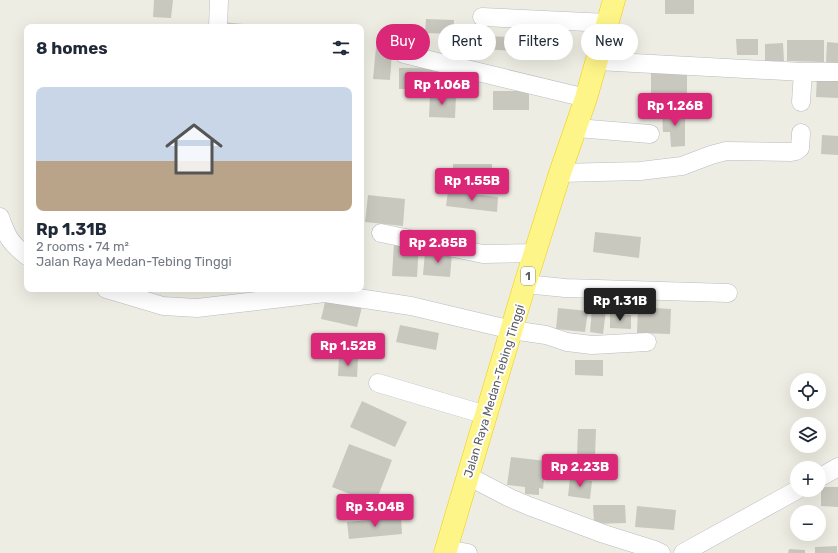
<!DOCTYPE html>
<meta charset="utf-8">
<style>
:root{--surface:#fff;--page:#f2f2f3;--text:#1f2937;--muted:#747a83;--accent:#db2777}
body{margin:0;font-family:Rubik,sans-serif;background:var(--page);color:var(--text);height:100vh;display:flex;flex-direction:column;font-size:15px;white-space:nowrap}
*{box-sizing:border-box;margin:0}
p{font-size:13px;color:var(--muted)}
.icon{flex:none;width:22px;height:22px;fill:none;stroke:currentColor;stroke-width:2;stroke-linecap:round;stroke-linejoin:round}
.map{position:relative;flex:1;overflow:hidden}
.panel{position:absolute;left:24px;top:24px;width:340px;height:268px;display:flex;flex-direction:column;background:var(--surface);border-radius:8px;box-shadow:0 4px 16px #0002}
.panel>*{flex:none}
.guide{position:absolute;left:376px;top:24px;width:380px;height:36px;display:flex;gap:8px}
.buttons{position:absolute;left:790px;top:373px;display:grid;gap:8px}
.buttons a{display:grid;place-items:center;width:36px;height:36px;border-radius:50%;background:var(--surface);box-shadow:0 4px 16px #0002;font-size:20px}
.price{position:absolute;translate:-50% -34px;padding:0 9px;border-radius:4px;background:var(--accent);color:#fff;font-size:13px;line-height:26px;filter:drop-shadow(0 1px 2px #0008)}
.price::after{content:'';position:absolute;left:50%;top:24px;width:12px;height:9px;margin-left:-6px;background:inherit;clip-path:polygon(0 0,100% 0,50% 100%)}
.price.on{background:#222;color:#fff}
ul{padding:0;list-style:none}
li{display:grid;align-content:center;gap:8px;height:212px;padding:0 12px}
li span{display:grid;place-items:center;height:124px;border-radius:8px;color:#555}
li>.icon{margin-inline-start:auto}
span .icon{width:72px;height:72px;fill:#fffc;stroke-width:1}
li b{font-size:17px}
h2{display:flex;justify-content:space-between;align-items:center;height:48px;padding:0 12px;font-size:17px}
.pill{padding:0 14px;border-radius:18px;background:var(--surface);box-shadow:0 4px 16px #0002;font-size:14px;line-height:36px}
.pill.on{background:var(--accent);color:#fff}
.map>svg:first-child{display:block}
</style>
<div class="map">
<svg width="838" height="553" viewBox="0 0 838 553">
<rect width="100%" height="100%" fill="#eeede3"/>
<path fill="#c9c8bf" d="M154,0H173L171,18L153,17Z
M665,0H694V14H665Z
M426,19L454,20L453,34L425,33Z
M222,22L244,24L243,27H222Z
M484,36L513,37L512,51L483,49Z
M377,37L393,38L390,80L373,79Z
M736,39H758V55H737Z
M787,40H824V62L787,61Z
M827,42L838,43V63L826,62Z
M783,43L784,61H765V44Z
M456,67L457,88L399,89V68Z
M651,70H687V101H651Z
M817,76L838,77V98L816,97Z
M493,91H529V110H493Z
M430,95L456,96L455,118L429,117Z
M662,111H685V146L671,147L670,132H663Z
M822,135L838,136V155L821,154Z
M453,164H492V191L453,190Z
M448,191L498,197L497,212L446,206Z
M368,195L405,199L403,226L365,222Z
M595,232L641,237L639,258L593,252Z
M394,243L419,244L417,277L392,276Z
M425,252L452,254L450,277L423,275Z
M326,298L362,307L357,327L321,319Z
M638,307L671,309L670,334L637,333Z
M558,308L588,311L585,332L556,329Z
M592,309L606,310L603,334L590,332Z
M610,314L631,315V329L610,328Z
M400,325L439,333L436,350L396,342Z
M339,357L358,358L357,377L338,376Z
M575,360H603V376L575,375Z
M362,401L407,422L395,447L350,427Z
M578,429H596L595,457H577Z
M349,444L392,460L375,504L332,487Z
M511,457L546,461L543,489L539,488V495L525,494V487L507,485Z
M570,478L592,481L590,499L568,496Z
M821,487H838V507L821,506Z
M593,505H625L626,523L594,524Z
M637,506L676,510L674,530L635,527Z
M401,517L402,534L349,539L347,522Z
M837,546V553H815V547Z
M789,549L805,550V553H788Z"/>
<g fill="none" stroke-linecap="round" stroke-linejoin="round">
<g stroke="#babbc2" stroke-width="19">
<path id="minor" d="M482,17L608,23
M218,27L219,0
M404,54L586,98
M597,61L803,72H838
M801,102L803,72
M577,128L650,134
M560,173L640,171L682,166L711,155L726,151L791,152L796,151L800,148L801,133
M0,217C7,237 10,243 27,256
M381,233L483,254L536,253
M525,284L565,288L728,293
M106,289L163,306L197,308L325,293L411,306L512,330L546,335L567,342L592,345L647,342
M378,383L486,415
M468,476L510,498L529,506L604,534L652,549L661,553
M819,478L838,467
M446,549L468,553
M683,553L797,490"/>
</g>
<g stroke="#f1ce00" stroke-width="23">
<path id="highway" d="M445,553L525,284L560,173L586,98L614,0"/>
</g>
<use href="#minor" stroke="#fff" stroke-width="18"/>
<use href="#highway" stroke="#fef589" stroke-width="22"/>
</g>
<g text-anchor="middle" stroke-width="4" stroke-linejoin="round" paint-order="stroke">
<rect fill="#fff" stroke="#8c8e92" stroke-width="1" x="521" y="267" width="14" height="18" rx="3"/>
<g font-size="11" font-weight="bold" fill="#5b5d64">
<text x="528" y="280">1</text>
</g>
<g font-size="12" fill="#5b5d64" stroke="#fff">
<text transform="translate(494 391) rotate(-73)" y="4">Jalan Raya Medan-Tebing Tinggi</text>
</g>
</g>
</svg>
<div class="buttons">
<a><svg class="icon" aria-label="locate" viewBox="0 0 24 24"><circle cx="12" cy="12" r="6"/><path d="M12 2v4M12 18v4M2 12h4M18 12h4"/></svg></a>
<a><svg class="icon" aria-label="layers" viewBox="0 0 24 24"><path d="M12 4l9 5-9 5-9-5zM3 14l9 5 9-5"/></svg></a>
<a>+</a>
<a>−</a>
</div>
<b class="price" style="left:442px;top:106px">Rp 1.06B</b>
<b class="price" style="left:675px;top:127px">Rp 1.26B</b>
<b class="price" style="left:472px;top:202px">Rp 1.55B</b>
<b class="price" style="left:438px;top:264px">Rp 2.85B</b>
<b class="price on" style="left:620px;top:322px">Rp 1.31B</b>
<b class="price" style="left:348px;top:367px">Rp 1.52B</b>
<b class="price" style="left:580px;top:488px">Rp 2.23B</b>
<b class="price" style="left:375px;top:528px">Rp 3.04B</b>
<div class="guide">
<a class="pill on">Buy</a>
<a class="pill">Rent</a>
<a class="pill">Filters</a>
<a class="pill">New</a>
</div>
<section class="panel">
<h2>8 homes<svg class="icon" aria-label="filters" viewBox="0 0 24 24"><path d="M4 7h16M4 17h16"/><circle cx="9" cy="7" r="2"/><circle cx="15" cy="17" r="2"/></svg></h2>
<ul>
<li><span style="background:linear-gradient(#c9d6e8 60%,#b9a48a 0)"><svg class="icon" aria-label="home" viewBox="0 0 24 24"><path d="M3 11l9-7 9 7M6 9v11h12V9"/></svg></span><div><b>Rp 1.31B</b><p>2 rooms · 74 m²</p><p>Jalan Raya Medan-Tebing Tinggi</p></div></li>
</ul>
</section>
</div>
